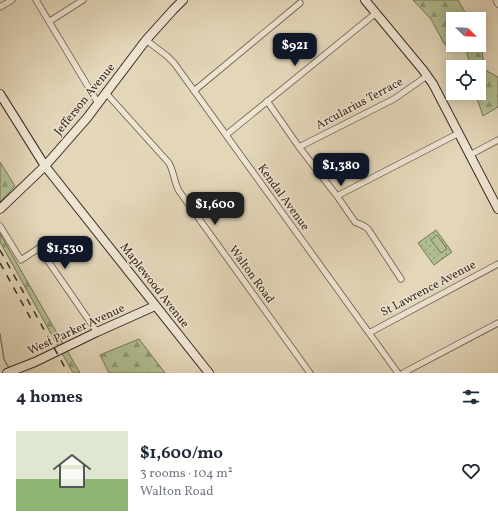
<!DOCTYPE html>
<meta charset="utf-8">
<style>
:root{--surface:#fff;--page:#f2f2f3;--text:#1f2937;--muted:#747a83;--accent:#111827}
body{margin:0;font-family:Vollkorn,serif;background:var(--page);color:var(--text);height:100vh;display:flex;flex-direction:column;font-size:15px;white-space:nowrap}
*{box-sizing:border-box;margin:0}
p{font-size:13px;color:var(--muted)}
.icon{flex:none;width:22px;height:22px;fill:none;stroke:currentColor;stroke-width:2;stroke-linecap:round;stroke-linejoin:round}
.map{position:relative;height:373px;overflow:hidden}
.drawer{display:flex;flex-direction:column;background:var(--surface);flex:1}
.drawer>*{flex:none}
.needle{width:26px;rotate:113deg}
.fabs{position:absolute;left:446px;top:12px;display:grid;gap:8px}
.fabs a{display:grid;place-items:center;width:40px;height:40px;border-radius:0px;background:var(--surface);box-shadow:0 2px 10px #0003;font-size:20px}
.price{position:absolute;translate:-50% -34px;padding:0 9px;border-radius:8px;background:var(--accent);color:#fff;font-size:13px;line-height:26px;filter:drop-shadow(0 1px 2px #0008)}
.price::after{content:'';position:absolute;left:50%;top:24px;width:12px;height:9px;margin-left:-6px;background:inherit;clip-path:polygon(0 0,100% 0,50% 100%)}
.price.selected{background:#222;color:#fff}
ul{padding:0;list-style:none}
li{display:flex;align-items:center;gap:12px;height:100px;padding:0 16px}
li span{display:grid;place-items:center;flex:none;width:112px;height:80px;border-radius:0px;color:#555}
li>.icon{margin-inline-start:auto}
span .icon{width:48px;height:48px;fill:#fffc;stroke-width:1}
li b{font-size:17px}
h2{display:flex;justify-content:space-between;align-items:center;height:48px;padding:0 16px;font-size:17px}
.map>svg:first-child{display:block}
</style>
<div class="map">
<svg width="498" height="373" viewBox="0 0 498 373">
<defs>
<pattern id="green-dots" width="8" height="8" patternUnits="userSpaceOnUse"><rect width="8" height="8" fill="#b1be91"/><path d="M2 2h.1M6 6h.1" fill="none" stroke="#919a76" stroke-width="1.8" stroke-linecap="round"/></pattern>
<pattern id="forest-firs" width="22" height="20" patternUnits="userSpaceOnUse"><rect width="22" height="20" fill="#b1be91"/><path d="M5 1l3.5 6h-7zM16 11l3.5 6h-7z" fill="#919a76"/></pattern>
</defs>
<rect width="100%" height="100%" fill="#e3d6b9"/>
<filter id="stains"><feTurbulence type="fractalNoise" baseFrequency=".005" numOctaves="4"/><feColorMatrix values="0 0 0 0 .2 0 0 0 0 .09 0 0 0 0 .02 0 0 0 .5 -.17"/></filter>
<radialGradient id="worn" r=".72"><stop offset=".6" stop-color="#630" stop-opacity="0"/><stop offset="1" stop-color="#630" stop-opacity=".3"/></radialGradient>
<path fill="url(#green-dots)" stroke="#767458" d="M436,230L452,252L434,265L418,243Z"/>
<path fill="url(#forest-firs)" stroke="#767458" d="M413,0H458L469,19H453V44L445,45L431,19Z
M479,41L481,47L485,70L498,77V107L483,116L475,93H479V67H471L466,50L463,45H479Z
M0,162L15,186L0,202Z
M0,234L80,373H73L0,242Z
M139,339L165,373H109L100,355Z"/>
<path fill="#b1be91" stroke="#767458" d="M437,235L447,249L441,253L431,240Z"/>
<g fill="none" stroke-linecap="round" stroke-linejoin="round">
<path stroke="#728071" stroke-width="1.5" d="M0,334L4,359L10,370"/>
<g stroke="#655445" stroke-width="7">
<path id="street" d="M36,0L98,103
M496,0L498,4
M0,7L12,0
M50,21L83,0
M146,40L167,56L174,63L398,373
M194,91L300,3
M106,93L169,163C174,172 174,182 179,191L310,373
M267,101L299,147L337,196L355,222L364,226L368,229L401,279
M226,135L376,13
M299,147L394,99L427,76
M470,155L498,140
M337,196L459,133
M0,226L21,260L39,248L97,332
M369,333L498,264
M403,373L498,323"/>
</g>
<g stroke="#3b291e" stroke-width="10">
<path id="secondary" d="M365,0L423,70L433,84L498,209
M0,94L45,166L209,373
M0,209L45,166L87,118L146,40L173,10L183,0
M7,373L35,362L97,332L155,306"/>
</g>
<use href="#street" stroke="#ede4d2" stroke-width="5.5"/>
<use href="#secondary" stroke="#ede4d2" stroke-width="8"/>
<path stroke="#3b291e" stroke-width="1.5" stroke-dasharray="7 7" stroke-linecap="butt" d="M0,250L68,373
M0,263L31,319"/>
</g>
<g text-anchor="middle" stroke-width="3" stroke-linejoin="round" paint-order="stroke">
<g font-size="12" fill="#3b291e" stroke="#ede4d2">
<text transform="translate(84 99) rotate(-51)" y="4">Jefferson Avenue</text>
<text transform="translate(359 103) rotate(-28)" y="4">Arcularius Terrace</text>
<text transform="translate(284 197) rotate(54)" y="4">Kendal Avenue</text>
<text transform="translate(252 274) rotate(54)" y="4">Walton Road</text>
<text transform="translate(155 285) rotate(52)" y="4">Maplewood Avenue</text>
<text transform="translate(428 288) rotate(-28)" y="4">St Lawrence Avenue</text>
<text transform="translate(76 329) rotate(-25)" y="4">West Parker Avenue</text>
</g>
</g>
<rect width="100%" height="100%" filter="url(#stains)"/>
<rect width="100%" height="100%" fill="url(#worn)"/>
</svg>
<div class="fabs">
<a><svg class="needle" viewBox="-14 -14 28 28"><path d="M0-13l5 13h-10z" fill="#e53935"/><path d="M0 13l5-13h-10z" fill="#747a83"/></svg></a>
<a><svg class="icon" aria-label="locate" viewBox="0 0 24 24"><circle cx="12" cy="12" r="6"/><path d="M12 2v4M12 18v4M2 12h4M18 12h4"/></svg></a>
</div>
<b class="price" style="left:295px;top:67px">$921</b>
<b class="price" style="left:341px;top:187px">$1,380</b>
<b class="price selected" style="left:215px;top:226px">$1,600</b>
<b class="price" style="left:65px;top:270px">$1,530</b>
</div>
<section class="drawer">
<h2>4 homes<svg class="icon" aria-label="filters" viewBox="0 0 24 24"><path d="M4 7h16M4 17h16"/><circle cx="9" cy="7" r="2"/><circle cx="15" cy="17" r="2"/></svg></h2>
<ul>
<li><span style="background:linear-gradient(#dfe7d0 60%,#8fb573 0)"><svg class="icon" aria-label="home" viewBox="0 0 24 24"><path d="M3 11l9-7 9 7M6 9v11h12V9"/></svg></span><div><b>$1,600/mo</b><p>3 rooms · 104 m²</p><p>Walton Road</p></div><svg class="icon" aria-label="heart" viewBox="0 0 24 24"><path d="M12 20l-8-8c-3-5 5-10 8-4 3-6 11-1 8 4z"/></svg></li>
</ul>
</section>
